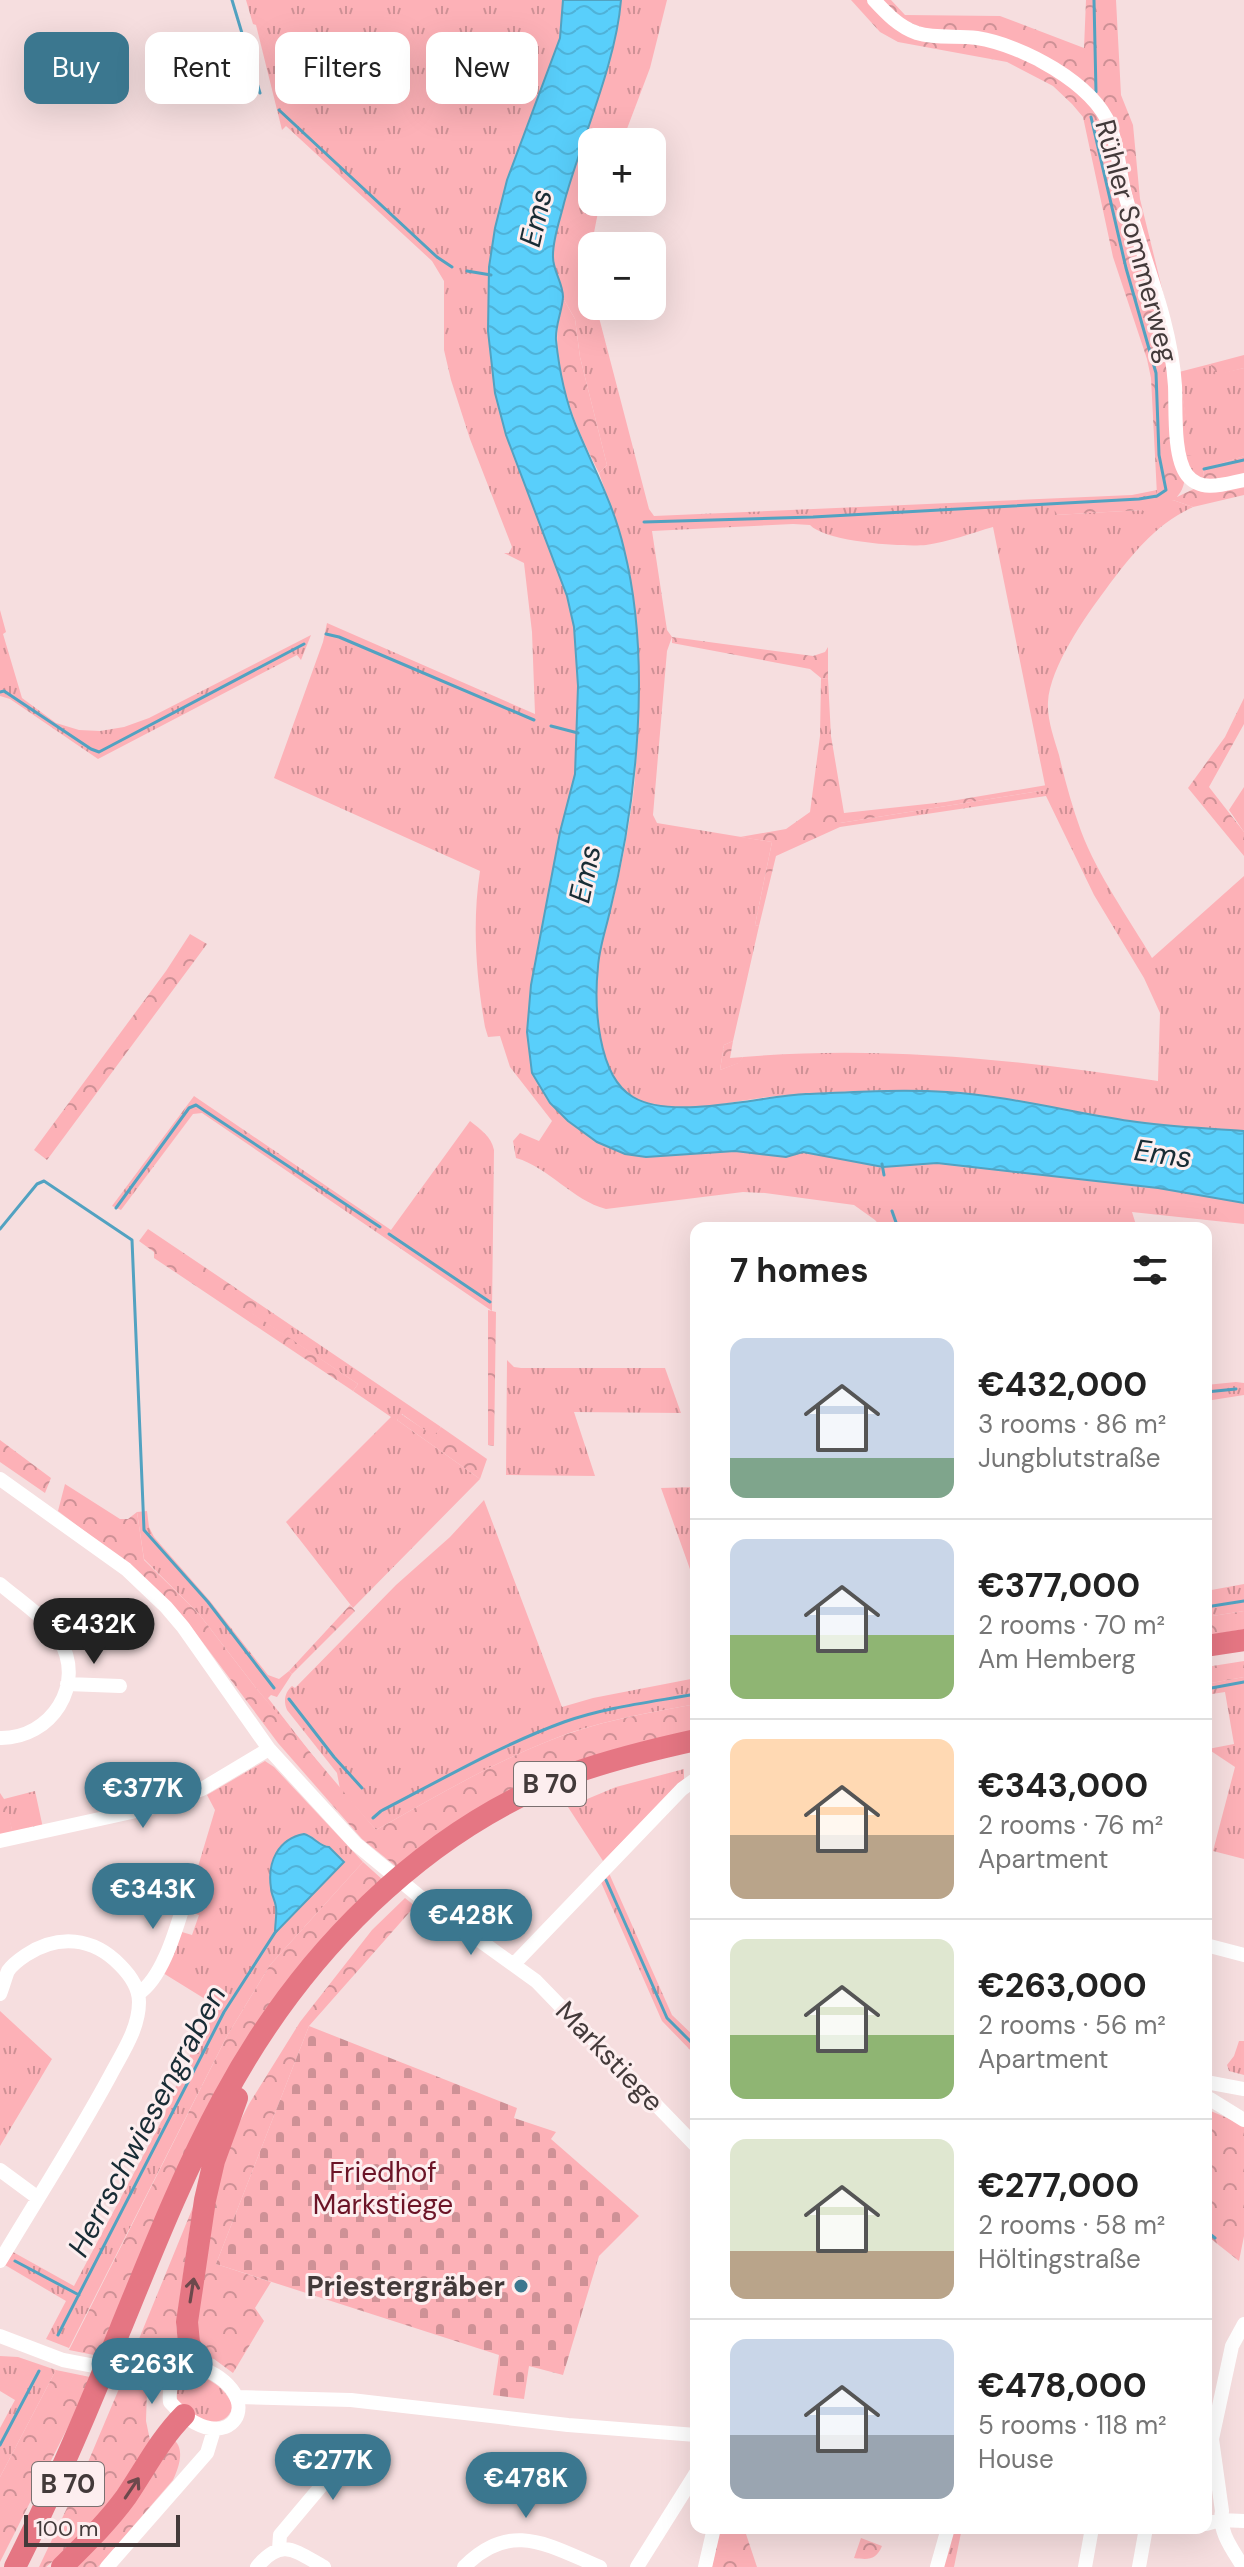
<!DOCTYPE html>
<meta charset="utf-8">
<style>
:root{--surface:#fff;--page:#f2f2f2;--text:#222;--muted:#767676;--line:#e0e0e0;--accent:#3b778f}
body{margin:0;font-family:"DM Sans",sans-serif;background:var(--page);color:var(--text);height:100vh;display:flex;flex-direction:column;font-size:30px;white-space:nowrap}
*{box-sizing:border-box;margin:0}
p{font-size:26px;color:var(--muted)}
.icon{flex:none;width:44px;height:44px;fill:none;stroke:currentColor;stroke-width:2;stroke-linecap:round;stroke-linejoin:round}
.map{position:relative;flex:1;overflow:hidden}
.drawer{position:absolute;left:690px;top:1222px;width:522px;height:1312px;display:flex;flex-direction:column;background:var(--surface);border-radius:16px;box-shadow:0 8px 32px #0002}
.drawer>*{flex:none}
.guide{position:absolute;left:24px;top:32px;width:546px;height:72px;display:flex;gap:16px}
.fabs{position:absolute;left:578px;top:128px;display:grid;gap:16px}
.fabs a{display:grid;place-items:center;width:88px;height:88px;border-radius:16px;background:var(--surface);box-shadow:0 8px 32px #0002;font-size:40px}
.scale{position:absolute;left:24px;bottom:20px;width:156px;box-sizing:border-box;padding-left:8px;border:4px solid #433a3a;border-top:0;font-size:22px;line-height:28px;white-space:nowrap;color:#433a3a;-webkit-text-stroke:6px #fdeeef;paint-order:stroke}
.price{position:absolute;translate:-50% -68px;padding:0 18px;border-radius:28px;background:var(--accent);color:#fff;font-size:26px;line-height:52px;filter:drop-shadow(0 2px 4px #0008)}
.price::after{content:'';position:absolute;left:50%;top:48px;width:24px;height:18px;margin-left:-12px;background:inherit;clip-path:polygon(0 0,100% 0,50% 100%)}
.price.on{background:#222;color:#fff}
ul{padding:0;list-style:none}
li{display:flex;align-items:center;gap:24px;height:200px;padding:0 40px}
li+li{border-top:2px solid var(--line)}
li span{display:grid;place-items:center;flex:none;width:224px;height:160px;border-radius:16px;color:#555}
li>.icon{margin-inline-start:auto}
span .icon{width:96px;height:96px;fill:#fffc;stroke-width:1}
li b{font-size:34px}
h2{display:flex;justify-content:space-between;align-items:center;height:96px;padding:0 40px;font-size:34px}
.pill{padding:0 28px;border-radius:16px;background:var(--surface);box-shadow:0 8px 32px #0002;font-size:28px;line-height:72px}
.pill.on{background:var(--accent);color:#fff}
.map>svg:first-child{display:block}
</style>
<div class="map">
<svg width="1244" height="2567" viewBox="0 0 1244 2567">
<defs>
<pattern id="grass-tufts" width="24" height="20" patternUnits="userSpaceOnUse" patternTransform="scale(2)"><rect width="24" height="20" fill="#fdb1b7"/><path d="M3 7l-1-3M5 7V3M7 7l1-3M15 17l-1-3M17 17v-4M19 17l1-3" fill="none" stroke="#ce9196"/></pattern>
<pattern id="forest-crowns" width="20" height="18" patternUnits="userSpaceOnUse" patternTransform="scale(2)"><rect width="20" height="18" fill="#fdb1b7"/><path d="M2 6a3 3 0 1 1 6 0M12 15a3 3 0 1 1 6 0" fill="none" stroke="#ce9196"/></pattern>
<pattern id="cemetery-stones" width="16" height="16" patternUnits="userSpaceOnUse" patternTransform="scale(2)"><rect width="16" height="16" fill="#fdb1b7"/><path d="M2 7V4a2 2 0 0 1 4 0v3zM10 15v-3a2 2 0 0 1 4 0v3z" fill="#ce9196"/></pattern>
<pattern id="water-waves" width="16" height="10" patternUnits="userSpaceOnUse" patternTransform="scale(2)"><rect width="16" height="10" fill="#59cffb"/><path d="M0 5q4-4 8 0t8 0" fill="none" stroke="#4fb2d8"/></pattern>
</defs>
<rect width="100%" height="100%" fill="#f6dedf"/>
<path fill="url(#grass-tufts)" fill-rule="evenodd" d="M246,0H563L560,38L507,180L495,228L489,267L488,331L495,393L506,435L567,596L574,627L578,686L575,774L560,832L531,985L527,1032L532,1073L568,1121L597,1142L625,1154L646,1157L735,1151L786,1157L803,1152L883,1167L937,1163L1158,1188L1244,1203V1224L1132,1212L1137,1228H882L875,1220L854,1205L765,1193L743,1192L606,1209C572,1200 550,1168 516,1158L513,1141L520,1133L539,1141L552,1121L510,1067L500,1036L488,1037L485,1027C476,976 472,922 480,871L274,778L323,642L327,623L535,714L532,632L524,563L504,553H509L512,547L470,439L451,380L444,350V281L432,261L286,126L282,130L256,25L253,24Z
M621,0H667L650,68L622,142H592V202H600L591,248L592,306H596L649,509L654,516L1132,495L1157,490V496L1055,503V515L1142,510L1173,500L1193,507C1155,524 1130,557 1106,589C1085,617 1050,667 1048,702C1047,720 1054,738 1059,755C1065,781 1072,806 1081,831C1098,876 1128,917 1152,958L1244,876V1131C1206,1128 1168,1128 1130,1121C1070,1111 1011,1097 949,1092C893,1088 835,1092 778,1096C734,1099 684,1118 640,1101C597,1084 593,1004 598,964C600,942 608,919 614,897C622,864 628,831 633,797C639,750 637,700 637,652C636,589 620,531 599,473L607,465L580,357L575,319L563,298L553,266L552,251L568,189L614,40ZM793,524L810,525C826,542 902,547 926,545C948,542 972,533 993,527L1046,790L840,823V827L1046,796L1094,895L1144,978L1160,1013L1158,1081C1021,1060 881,1045 743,1057L738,1063L720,1070L724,1045L733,1041L759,926L755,925L772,842L657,823L653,815L667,651L672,637L667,630L652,531Z
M1210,364L1217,374L1244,368V456L1204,469L1202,485L1179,456L1191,455L1179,372Z
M0,610L6,632L3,634L22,698L56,723L79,730L100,731L124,727L149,718L311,635L301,660L297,655L98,759L10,699L0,696Z
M821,678L828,679L831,736H820Z
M1244,787V832L1229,810Z
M194,1096L391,1230L470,1121C481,1130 491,1136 494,1150L492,1311L202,1113L193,1114L121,1210L112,1206Z
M258,1303L441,1427L434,1437L402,1414L397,1420L480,1479L353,1608L286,1522L391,1417L353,1391L358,1384L251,1313Z
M507,1360L514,1367L521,1368H665L681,1413L574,1412L595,1476L506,1475Z
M1236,1382L1244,1383V1395L1206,1401V1385Z
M696,1487V1586L661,1488Z
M484,1500L562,1707L593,1698L696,1678V1704C646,1713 593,1722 546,1742C487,1766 431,1799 376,1830L340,1789L337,1773L287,1710C283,1701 285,1692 292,1686L295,1688L396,1585L450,1537Z
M147,1511L149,1527L154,1537L210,1601L268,1675L279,1679L289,1671L292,1674L277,1697L271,1695L268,1698L331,1779L256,1688L199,1614L144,1559L137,1512Z
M1244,1584V1611L1206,1617V1591Z
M1244,1677V1859L1213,1851L1235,1767L1208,1749L1234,1744L1225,1692L1206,1695V1684Z
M265,1761L274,1767L363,1862L270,1965L227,2036L69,2348L46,2339L66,2301L5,2265L13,2252L74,2286L161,2122L186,2062L218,2007L163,1973L182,1932L192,1935L199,1915L185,1910L215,1810L207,1795Z
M684,1769V1779L603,1861L568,1807L616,1787Z
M35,1791L43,1828L13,1834L4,1799Z
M608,1871L672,2015L696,2038V2056L662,2021L600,1880Z
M0,2011L52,2059L0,2146Z
M1239,2041H1244V2075L1229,2071L1227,2065L1234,2056Z
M0,2356L18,2357L56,2370L0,2477V2428L15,2400L0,2391Z
M185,2374C207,2375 224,2386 233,2406C228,2421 221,2421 206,2423L178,2403L175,2390Z
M954,2528H962L954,2567H943Z"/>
<path fill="url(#forest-crowns)" d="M851,0H891L905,15L1000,16L1084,48L1086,0H1116L1121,95L1133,125L1140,199L1172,329L1192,455L1179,457C1185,472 1188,484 1177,497L1202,485L1204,469L1244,456V495L1193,507L1173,500L1157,520L1142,510L1055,515L1054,503L1157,495L1151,378L1147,359L1113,257L1083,117L1072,104L1053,86L1007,62L898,42L880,32Z
M563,298L575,319L580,357L607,465L599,473C572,419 545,359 563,298Z
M1244,355V368L1217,375L1210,364Z
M672,637L813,656L825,652L828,647V679L821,678L810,669L672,643Z
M1244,698V724L1209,787L1244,832V856L1188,788L1225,737Z
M820,736H831L844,813L945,802L1047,785L1046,790L840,823V827L776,856L759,926L755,925L772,842L740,837L786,829L810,812Z
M190,934L207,944L47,1160L34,1150L166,971Z
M733,1041L730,1058L743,1057L739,1063L720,1070L724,1045Z
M148,1229L258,1303L252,1313L358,1384L353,1391L154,1258V1252L139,1241Z
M488,1310L496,1312L494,1446L488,1445Z
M401,1414L434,1436L441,1427L487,1459L480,1479L397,1420Z
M0,1440L51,1478L45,1493L0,1462Z
M65,1484L120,1519H128L137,1512L144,1560L199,1614L256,1688L376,1830C431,1799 487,1766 546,1742C594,1722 646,1713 696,1704V1730L617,1750L398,1868L362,1839L278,1743L189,1624L129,1565L58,1511Z
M350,1605L355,1611L292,1674L289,1671Z
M1244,1611V1629L1206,1636V1617Z
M1244,1661V1677L1206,1684V1667Z
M0,1793L6,1802L13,1834L0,1836Z
M363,1862L383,1880L299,1971L99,2356L69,2350L227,2036L270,1965Z
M405,1898L415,1906L309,2026L216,2264L271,2282L255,2308L264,2321L233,2373L214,2359L201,2356L193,2339L221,2158L249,2104L300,2022L372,1930Z
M1206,2109L1244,2125V2236L1239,2261L1206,2235Z
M193,2207L176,2325L180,2353C162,2364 151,2360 132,2356Z
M56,2370L90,2377L79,2405L0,2562V2477Z
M121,2384L147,2389L146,2421L151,2445L136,2470L84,2535L46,2567H39L83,2474Z
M172,2438C186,2448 179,2467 173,2480L98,2567H74Z
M720,2528H744L757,2567H712Z
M861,2538L882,2546C876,2560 869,2560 854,2558Z"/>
<path fill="url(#cemetery-stones)" d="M309,2026L517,2108L514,2118L556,2132L551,2139L639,2216L599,2256L563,2375L529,2366L524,2399L493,2395L499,2355L216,2264Z"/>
<path fill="url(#water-waves)" stroke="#52a2c1" stroke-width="2" d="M563,0H621C616,64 581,140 564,203C560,220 553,238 553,255C552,270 563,282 563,297C562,312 555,325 556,340C559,369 565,399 576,426C593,467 614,505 624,549C652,662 637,804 609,915C605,932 599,950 598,967C594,1004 597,1076 633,1097C673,1121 760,1096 806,1094C853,1092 901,1089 947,1092C1009,1096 1069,1112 1130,1121C1167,1127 1206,1128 1244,1131V1203L1158,1188L937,1163L883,1167L803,1152L786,1157L735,1151L646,1157L625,1154L597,1142L568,1121L550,1103L532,1073L527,1032L531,985L560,832L575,774L578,686L574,627L567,596L506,435L495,393L488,331L489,267L495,228L507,180L560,38Z
M304,1834C313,1836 320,1847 329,1847L344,1862L275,1933C275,1924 277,1915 276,1907C275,1900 271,1894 271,1888C267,1862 278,1839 304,1834Z"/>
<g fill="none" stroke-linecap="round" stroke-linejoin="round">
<path stroke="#52a2c1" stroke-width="3" d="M232,0L260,93
M1094,0L1096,92
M279,110L437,257L452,267
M467,271L491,275
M1204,469L1244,460
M644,522L813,517L1139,499L1157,496L1166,490L1159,455L1156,373L1126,268L1091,117
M326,634L339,637L534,720
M0,692L4,691L91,749L99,752L304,644
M551,726L578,733
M882,1164L884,1175
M116,1208L189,1108L196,1105L380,1227
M892,1211L898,1228
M0,1229L37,1184L44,1181L132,1240L144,1530L208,1602L274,1688
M389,1234L490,1302
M1206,1392L1236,1389
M1206,1607L1244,1601
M1206,1689L1244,1682
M289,1699L334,1757L362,1788
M373,1818L381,1811C441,1780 501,1745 564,1722C606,1707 652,1702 696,1694
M606,1880L667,2018L696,2047
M1206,2231L1215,2238
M15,2261L79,2295
M58,2335L224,2012L276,1931
M0,2445L39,2371"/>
<path stroke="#fff" stroke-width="14" d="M874,0C886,13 899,27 917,33C937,39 957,35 977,38C1022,45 1093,83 1110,126C1119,149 1119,174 1126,198C1143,259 1171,321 1175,386C1176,409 1173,457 1187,475C1201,493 1225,484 1244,480
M0,1479L126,1569L166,1607L183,1627L269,1749L356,1844L425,1901L536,1981L696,2146
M0,1584C20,1601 45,1617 59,1639C87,1684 51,1739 0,1738
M67,1684L120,1686
M0,1841L159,1806L202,1789L269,1749
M1206,1945L1244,1955
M514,1964L682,1789L696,1779
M0,1994C3,1987 5,1978 8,1971C12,1965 20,1959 26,1955C58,1934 93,1937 120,1965C130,1975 139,1988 139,2002C139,2029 122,2053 110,2076C76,2139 37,2199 0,2261
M138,1994C166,1976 179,1917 190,1885
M1206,2082L1244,2089
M1210,2099L1244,2120
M0,2170L38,2198
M0,2336L63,2360L173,2381
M196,2366C276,2394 229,2468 170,2402C168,2384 176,2369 196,2366Z
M237,2397L351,2400L568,2425L696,2435
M1206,2524L1220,2520L1244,2521
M279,2549L280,2535L354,2447
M107,2567L207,2453L214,2430
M257,2567C282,2537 295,2551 324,2567
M464,2567C511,2519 549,2546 600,2567
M637,2567L696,2473
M705,2567L714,2528
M937,2567L948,2528
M1085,2567L1092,2528
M1139,2567L1146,2528
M1243,2567C1233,2550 1218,2532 1222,2511L1212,2439L1232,2346L1244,2324"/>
<path stroke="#e57683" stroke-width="22" d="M1206,1646L1244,1640
M196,2366V2357L189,2343L187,2322L205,2200L214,2161L237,2098
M15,2567C54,2490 88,2410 120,2330C152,2252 183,2173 223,2099C299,1957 421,1830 574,1773C614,1759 655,1749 696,1740
M62,2567C84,2545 107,2523 126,2497C145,2469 160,2439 184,2415"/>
</g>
<defs><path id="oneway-shaft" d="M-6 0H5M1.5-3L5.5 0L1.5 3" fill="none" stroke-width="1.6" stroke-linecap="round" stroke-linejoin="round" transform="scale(2)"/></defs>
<g stroke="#6c494c">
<use href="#oneway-shaft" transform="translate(192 2290) rotate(-81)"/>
<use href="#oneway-shaft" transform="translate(132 2488) rotate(-56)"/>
</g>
<circle fill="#3b778f" stroke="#fdeeef" stroke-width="3" cx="521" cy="2286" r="8"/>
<g text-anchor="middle" stroke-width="6" stroke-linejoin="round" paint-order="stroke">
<g fill="#fdeeef" stroke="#7b7070" stroke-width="2">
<rect x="514" y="1762" width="72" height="44" rx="6"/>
<rect x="32" y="2462" width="72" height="44" rx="6"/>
</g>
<g font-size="26" font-weight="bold" fill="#433a3a">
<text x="550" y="1793">B 70</text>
<text x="68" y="2493">B 70</text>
</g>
<g font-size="28" fill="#433a3a" stroke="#fdeeef">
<text transform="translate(1137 241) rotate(75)" y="10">Rühler Sommerweg</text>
<text transform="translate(610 2056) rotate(46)" y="10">Markstiege</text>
</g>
<g font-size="28" fill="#6c1427" stroke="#fdeeef">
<text x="383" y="2182">Friedhof<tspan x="383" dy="32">Markstiege</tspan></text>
</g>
<g font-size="28" font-weight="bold" fill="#433a3a" stroke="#fdeeef" text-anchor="end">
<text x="505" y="2296">Priestergräber</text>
</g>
<g font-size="30" font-style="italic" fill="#182c35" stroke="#fdeeef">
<text transform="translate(536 218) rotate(-77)" y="10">Ems</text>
<text transform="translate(585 874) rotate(-78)" y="10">Ems</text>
<text transform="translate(1163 1154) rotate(8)" y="10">Ems</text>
<text transform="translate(147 2121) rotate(-62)" y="10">Herrschwiesengraben</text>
</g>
</g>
</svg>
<div class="fabs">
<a>+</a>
<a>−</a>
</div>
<div class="scale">100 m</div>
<b class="price on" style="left:94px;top:1666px">€432K</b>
<b class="price" style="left:143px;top:1830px">€377K</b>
<b class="price" style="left:153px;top:1931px">€343K</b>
<b class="price" style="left:471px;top:1957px">€428K</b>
<b class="price" style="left:152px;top:2406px">€263K</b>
<b class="price" style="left:333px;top:2502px">€277K</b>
<b class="price" style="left:526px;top:2520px">€478K</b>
<div class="guide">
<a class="pill on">Buy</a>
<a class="pill">Rent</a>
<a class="pill">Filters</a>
<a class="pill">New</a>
</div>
<section class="drawer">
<h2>7 homes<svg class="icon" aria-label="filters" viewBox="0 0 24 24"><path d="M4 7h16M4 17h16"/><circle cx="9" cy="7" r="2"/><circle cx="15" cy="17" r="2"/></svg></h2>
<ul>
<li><span style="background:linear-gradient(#c9d6e8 75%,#7fa58c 0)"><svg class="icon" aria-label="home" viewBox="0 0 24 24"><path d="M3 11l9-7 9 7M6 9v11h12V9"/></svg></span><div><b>€432,000</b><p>3 rooms · 86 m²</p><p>Jungblutstraße</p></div></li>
<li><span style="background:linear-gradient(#c9d6e8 60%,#8fb573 0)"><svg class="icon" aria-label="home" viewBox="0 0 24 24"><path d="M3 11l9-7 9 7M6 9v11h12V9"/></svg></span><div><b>€377,000</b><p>2 rooms · 70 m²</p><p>Am Hemberg</p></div></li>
<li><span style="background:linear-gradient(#ffd9b3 60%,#b9a48a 0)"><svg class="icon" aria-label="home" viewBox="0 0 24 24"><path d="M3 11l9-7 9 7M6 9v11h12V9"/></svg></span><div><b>€343,000</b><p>2 rooms · 76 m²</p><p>Apartment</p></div></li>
<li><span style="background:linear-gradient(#dfe7d0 60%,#8fb573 0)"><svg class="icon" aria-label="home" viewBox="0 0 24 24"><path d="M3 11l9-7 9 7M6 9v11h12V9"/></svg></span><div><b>€263,000</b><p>2 rooms · 56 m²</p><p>Apartment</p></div></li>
<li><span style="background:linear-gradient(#dfe7d0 70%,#b9a48a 0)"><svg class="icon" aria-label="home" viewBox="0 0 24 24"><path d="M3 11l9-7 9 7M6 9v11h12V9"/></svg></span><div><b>€277,000</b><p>2 rooms · 58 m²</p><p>Höltingstraße</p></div></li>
<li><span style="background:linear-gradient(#c9d6e8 60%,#9aa5b1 0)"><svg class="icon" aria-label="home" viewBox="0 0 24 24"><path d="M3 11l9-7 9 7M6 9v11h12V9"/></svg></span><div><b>€478,000</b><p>5 rooms · 118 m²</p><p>House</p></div></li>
</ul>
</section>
</div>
